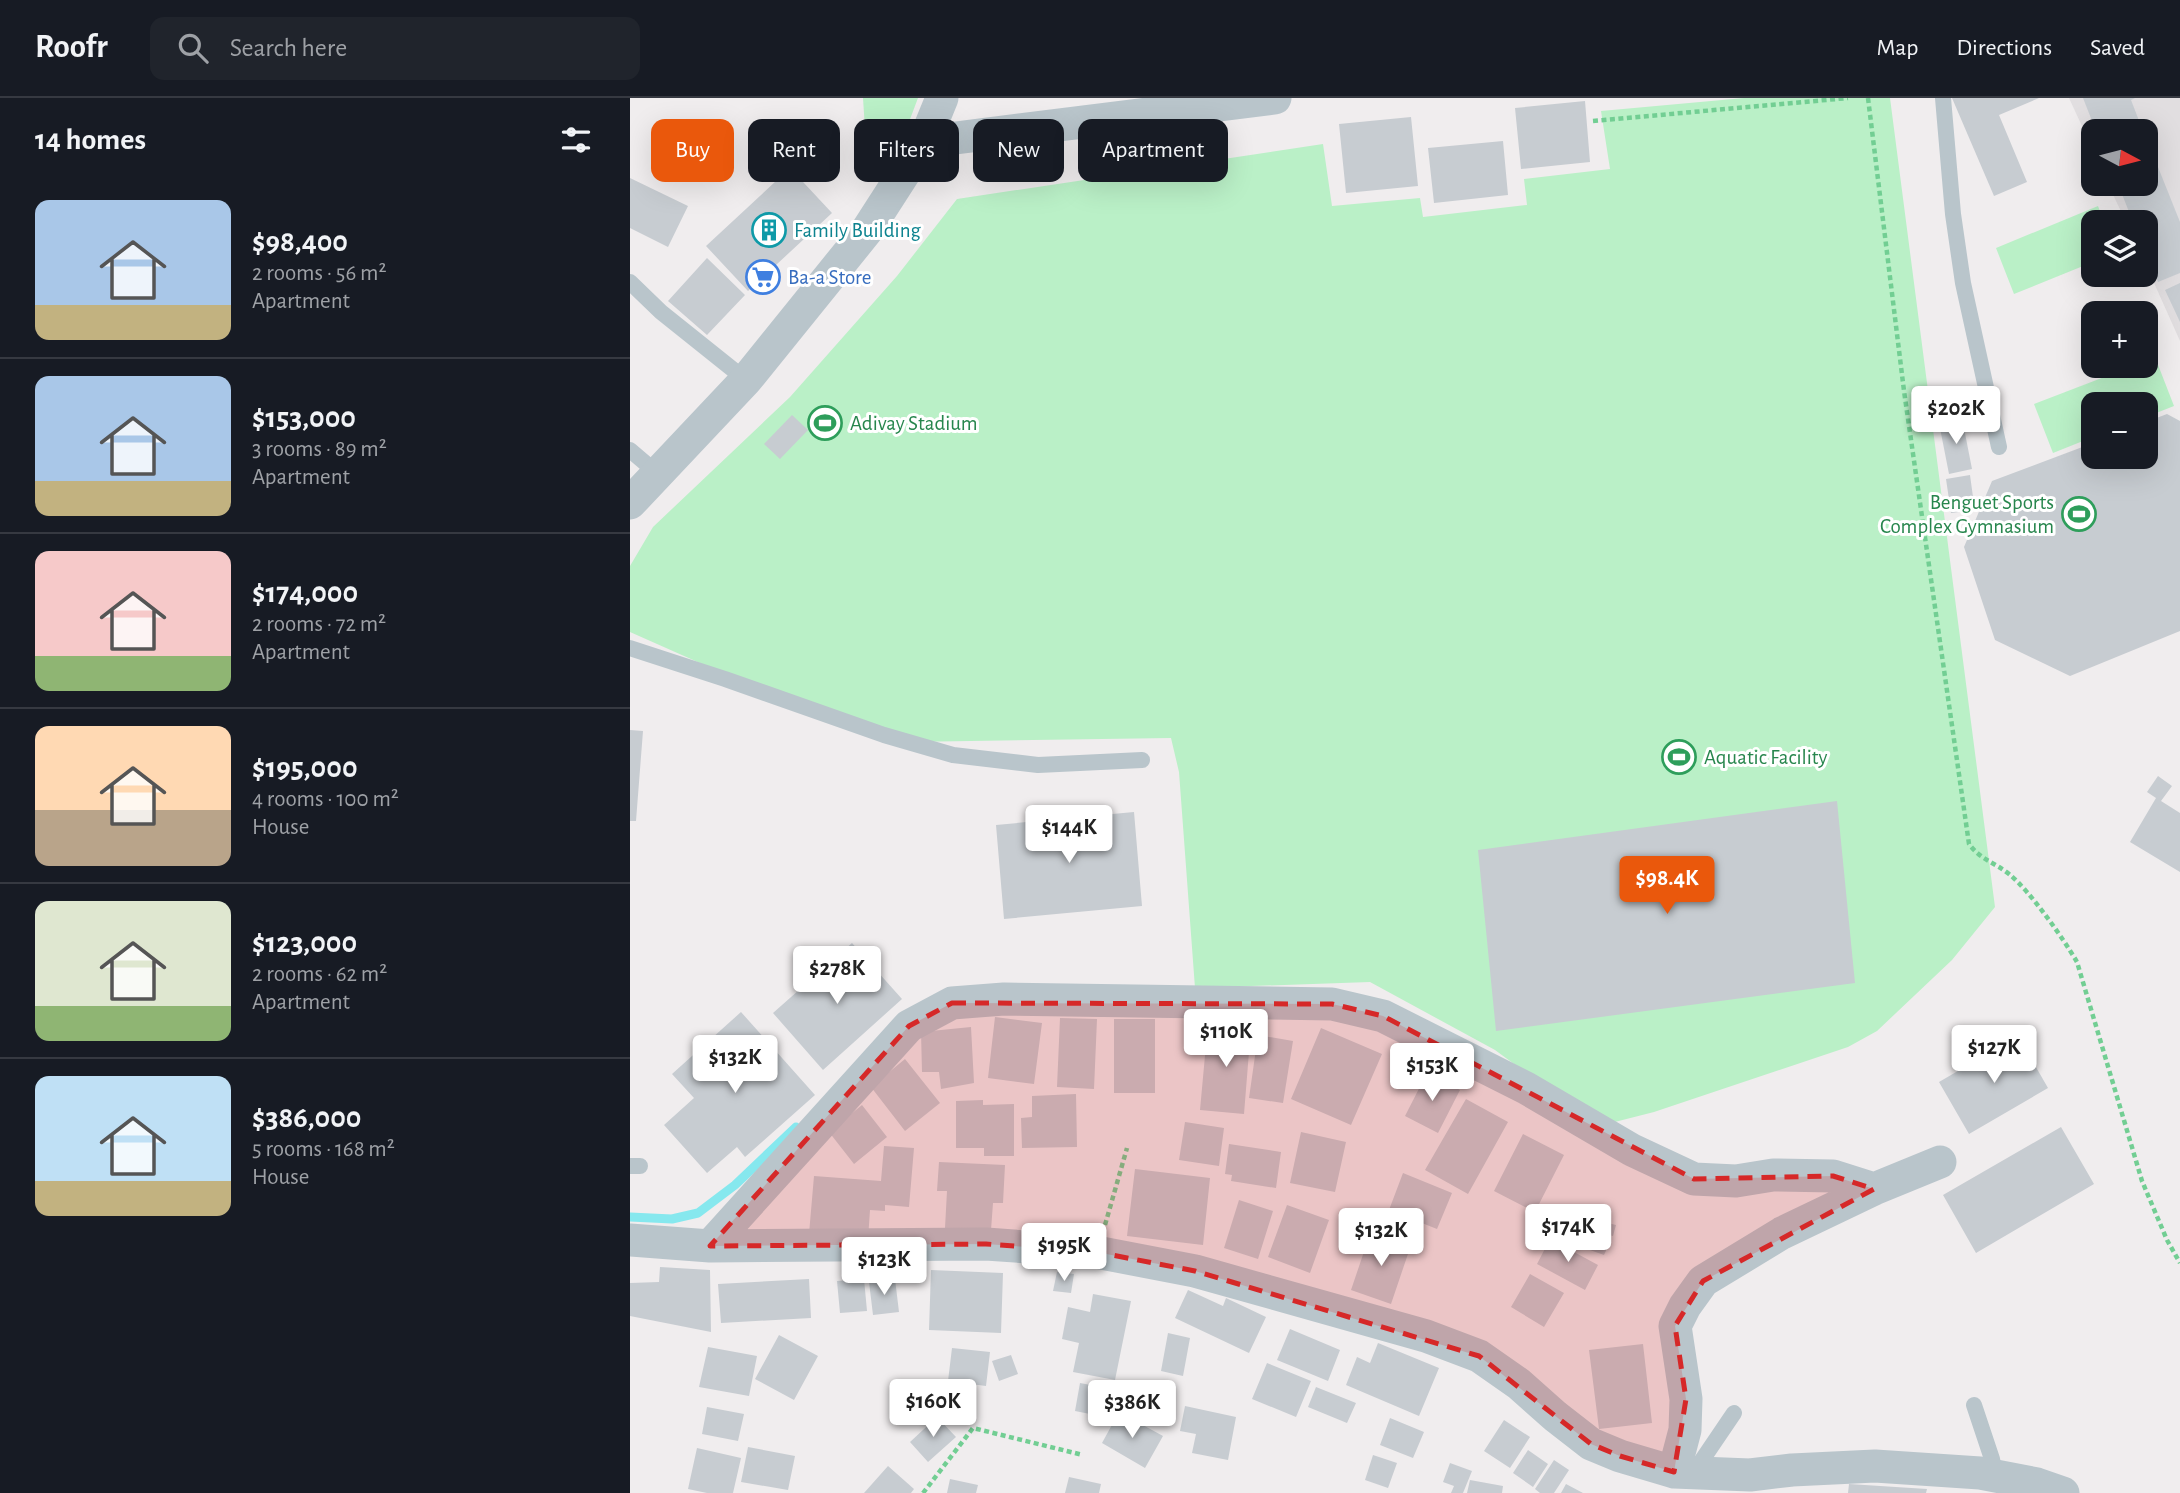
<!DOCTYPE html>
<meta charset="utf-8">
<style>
:root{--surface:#171b24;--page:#20242c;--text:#f1f3f6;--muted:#9ea1a6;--line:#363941;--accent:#ea580c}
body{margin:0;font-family:"Alegreya Sans",sans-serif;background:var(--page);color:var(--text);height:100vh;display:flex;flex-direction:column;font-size:26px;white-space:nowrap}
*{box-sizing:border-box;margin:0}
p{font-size:23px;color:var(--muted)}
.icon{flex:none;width:38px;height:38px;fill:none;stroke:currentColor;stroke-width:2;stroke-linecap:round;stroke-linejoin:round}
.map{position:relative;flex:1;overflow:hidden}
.side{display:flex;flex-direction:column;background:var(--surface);width:630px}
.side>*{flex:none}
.top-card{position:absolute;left:21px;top:21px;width:665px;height:63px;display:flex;gap:14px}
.needle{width:46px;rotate:97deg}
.fabs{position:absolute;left:1451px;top:21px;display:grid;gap:14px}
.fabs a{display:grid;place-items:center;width:77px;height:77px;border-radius:14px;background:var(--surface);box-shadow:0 7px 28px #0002;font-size:35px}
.price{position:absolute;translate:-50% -60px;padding:0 16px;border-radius:7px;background:#fff;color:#222;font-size:23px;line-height:46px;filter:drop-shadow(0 2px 4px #0008)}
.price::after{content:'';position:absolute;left:50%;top:42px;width:21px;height:16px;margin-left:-10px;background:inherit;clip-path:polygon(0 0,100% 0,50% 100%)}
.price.current{background:var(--accent);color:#fff}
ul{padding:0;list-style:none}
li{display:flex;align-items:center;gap:21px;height:175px;padding:0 35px}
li+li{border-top:2px solid var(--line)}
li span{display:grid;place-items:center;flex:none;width:196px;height:140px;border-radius:14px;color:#555}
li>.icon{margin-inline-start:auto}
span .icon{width:84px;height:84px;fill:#fffc;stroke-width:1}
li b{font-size:30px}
h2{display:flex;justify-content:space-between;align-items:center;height:84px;padding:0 35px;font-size:30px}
.tag{padding:0 24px;border-radius:14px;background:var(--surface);box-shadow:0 7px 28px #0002;font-size:24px;line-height:63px}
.tag.current{background:var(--accent);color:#fff}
header{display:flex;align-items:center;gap:42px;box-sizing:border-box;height:98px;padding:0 35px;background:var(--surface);border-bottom:2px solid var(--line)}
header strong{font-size:33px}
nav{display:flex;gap:38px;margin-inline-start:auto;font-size:24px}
.search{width:490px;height:63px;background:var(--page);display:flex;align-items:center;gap:18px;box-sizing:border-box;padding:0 24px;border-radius:14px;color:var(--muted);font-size:26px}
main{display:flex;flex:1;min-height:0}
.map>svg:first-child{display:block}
</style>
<header>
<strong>Roofr</strong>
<div class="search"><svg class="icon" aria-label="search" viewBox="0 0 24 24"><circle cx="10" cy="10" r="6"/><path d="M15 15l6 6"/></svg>Search here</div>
<nav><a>Map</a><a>Directions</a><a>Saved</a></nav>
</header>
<main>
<section class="side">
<h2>14 homes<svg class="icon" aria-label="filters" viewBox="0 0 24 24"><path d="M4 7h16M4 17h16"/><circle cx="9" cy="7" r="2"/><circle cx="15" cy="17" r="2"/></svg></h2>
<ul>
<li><span style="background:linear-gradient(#a9c7e8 75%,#c2b280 0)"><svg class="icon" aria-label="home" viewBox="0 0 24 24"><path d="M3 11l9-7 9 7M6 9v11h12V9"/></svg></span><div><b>$98,400</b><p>2 rooms · 56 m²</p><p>Apartment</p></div></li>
<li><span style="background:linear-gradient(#a9c7e8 75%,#c2b280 0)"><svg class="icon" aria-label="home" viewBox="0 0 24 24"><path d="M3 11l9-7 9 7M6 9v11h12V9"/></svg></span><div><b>$153,000</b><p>3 rooms · 89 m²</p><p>Apartment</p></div></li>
<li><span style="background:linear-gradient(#f6c9c9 75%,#8fb573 0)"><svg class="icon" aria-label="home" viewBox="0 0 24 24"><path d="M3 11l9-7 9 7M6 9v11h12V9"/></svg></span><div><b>$174,000</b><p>2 rooms · 72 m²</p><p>Apartment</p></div></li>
<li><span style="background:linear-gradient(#ffd9b3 60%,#b9a48a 0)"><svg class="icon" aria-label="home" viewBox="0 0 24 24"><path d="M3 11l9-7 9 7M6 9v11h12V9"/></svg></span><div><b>$195,000</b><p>4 rooms · 100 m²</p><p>House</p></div></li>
<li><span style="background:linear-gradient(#dfe7d0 75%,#8fb573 0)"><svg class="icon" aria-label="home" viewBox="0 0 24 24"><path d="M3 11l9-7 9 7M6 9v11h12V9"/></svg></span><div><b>$123,000</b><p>2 rooms · 62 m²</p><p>Apartment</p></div></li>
<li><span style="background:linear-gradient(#bfe0f5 75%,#c2b280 0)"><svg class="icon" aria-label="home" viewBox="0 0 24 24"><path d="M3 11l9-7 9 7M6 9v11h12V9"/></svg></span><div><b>$386,000</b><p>5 rooms · 168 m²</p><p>House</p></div></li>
</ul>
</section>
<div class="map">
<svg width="1550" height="1395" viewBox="0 0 1550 1395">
<rect width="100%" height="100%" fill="#f0edee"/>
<path fill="#e1dee0" d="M1439,0H1550V243L1516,167V124H1496L1478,86H1516V33H1463V52Z"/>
<path fill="#baf0c7" d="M233,0H288L265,61L236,47Z
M1114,0H1260L1365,809L1322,862L1247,933L1218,949L1024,1014L969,1028L865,952L740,884L565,890L549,674L541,640L277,644L133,593L0,534V468L23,429L160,299L267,178L327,101L693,46L702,108L790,100L793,119L897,107L894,81L980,71L971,13Z
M1468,108L1474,124H1463V164L1384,196L1366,150Z
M1525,259L1544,308L1516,319V306H1463V339L1423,355L1404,306L1503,268H1516V263Z"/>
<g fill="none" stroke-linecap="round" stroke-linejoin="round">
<path stroke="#86e8ee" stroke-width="9" d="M0,1119L42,1121L68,1115L105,1087L166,1029"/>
</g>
<path fill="#c7ccd1" d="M1322,0H1409L1369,17L1397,84L1364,98Z
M1453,0H1505L1501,2L1513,33H1466Z
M955,3L960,64L891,71L885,10Z
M781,19L788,88L716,95L709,26Z
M1516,39L1550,124V175L1528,184L1516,154V124H1503L1488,86H1516Z
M873,43L878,97L804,105L798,50Z
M160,70L202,115L118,193L76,148Z
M0,80L58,108L38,149L0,130Z
M77,160L115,197L77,237L38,203Z
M1550,185V224L1535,192Z
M1537,316L1550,323V533L1440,578L1365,542L1334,449L1362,383L1463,345V359H1516V324Z
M162,317L178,332L150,361L134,346Z
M1332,320L1342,371L1319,376L1309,325Z
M1340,377L1343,399L1335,400L1337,413L1321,415L1316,381Z
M0,632L13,633L6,723H0Z
M1528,678L1542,688L1531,703L1550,715V774L1500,744L1526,700L1517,694Z
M1207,703L1225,885L866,933L848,752Z
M504,714L512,808L374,821L366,727Z
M222,845L272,901L193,972L143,915Z
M111,914L185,997L115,1059L107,1049L77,1075L34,1027L64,1000L42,976Z
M365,919L412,925L404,986L358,980Z
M430,920L467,921L464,991L427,989Z
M484,921H525V995H484Z
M578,925L621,929L614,1016L570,1012Z
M341,929L344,985L311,991L309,974H292L291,934Z
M691,930L752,956L721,1027L661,1001Z
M628,937L663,943L653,1005L619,1000Z
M1388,938L1418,990L1339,1036L1309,984Z
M275,961L310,1005L275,1033L241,989Z
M797,975L830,992L808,1035L775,1018Z
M446,996L447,1049L392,1050L391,1020L402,1019V998Z
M836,1001L878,1024L838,1096L795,1072Z
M353,1002V1007L384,1006V1058H354V1050H326V1003Z
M232,1007L257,1039L224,1066L199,1034Z
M555,1024L594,1030L589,1068L549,1062Z
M1431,1029L1464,1086L1346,1155L1313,1097Z
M671,1034L716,1044L705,1094L660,1085Z
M893,1036L934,1057L905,1114L864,1093Z
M599,1046L651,1054L646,1090L601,1083L602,1077L595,1076Z
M254,1048L284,1050L279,1109L255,1107V1113L240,1112L238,1141L179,1136L184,1078L251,1083Z
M309,1064L375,1067L373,1105H363L361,1132L315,1130L317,1093H307Z
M505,1071L580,1080L573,1147L497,1138Z
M773,1075L822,1095L807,1131L759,1112Z
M609,1102L643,1113L628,1161L594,1150Z
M657,1107L699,1122L680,1175L638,1159Z
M957,1120L986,1127L983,1138L954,1131Z
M741,1133L781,1147L761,1206L721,1192Z
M950,1135L979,1146L974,1157L946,1147Z
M920,1141L968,1167L955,1192L907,1166Z
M30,1169L80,1172L81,1234L0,1218V1185L29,1184Z
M301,1172L373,1175L371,1235L299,1232Z
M427,1174L444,1176L441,1195L423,1193Z
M900,1176L934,1195L914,1229L881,1209Z
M179,1181L181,1220L91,1225L88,1186Z
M234,1181L237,1213L210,1215L207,1183Z
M265,1181L269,1214L243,1217L239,1184Z
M558,1192L593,1208L596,1200L636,1219L619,1255L545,1220Z
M463,1196L501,1203L485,1282L443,1274L449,1245L432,1241L438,1209L460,1214Z
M660,1231L710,1252L698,1283L647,1262Z
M538,1235L560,1240L553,1278L531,1273Z
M149,1237L188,1258L164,1302L125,1281Z
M748,1245L809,1270L789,1318L716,1287L727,1259L740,1265Z
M1013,1246L1022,1325L969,1331L959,1252Z
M78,1249L127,1258L119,1298L69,1289Z
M322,1250L360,1254L356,1288L318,1283Z
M381,1257L388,1276L369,1283L362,1263Z
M637,1265L681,1283L666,1319L622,1301Z
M450,1285L466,1288L460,1316L445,1313Z
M686,1289L726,1305L717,1325L678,1309Z
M555,1308L606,1319L598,1362L562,1355L566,1336L550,1333Z
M77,1309L114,1316L108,1343L72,1336Z
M489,1314L533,1338L515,1370L472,1345Z
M307,1319L326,1339L298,1364L280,1344Z
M760,1320L794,1334L783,1360L750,1347Z
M874,1322L900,1339L880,1370L854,1353Z
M118,1349L165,1358L158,1392L111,1384Z
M67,1350L111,1360L103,1395H77L58,1391Z
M898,1352L918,1366L903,1389L883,1375Z
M743,1357L767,1365L758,1390L735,1382Z
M924,1362L939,1372L924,1395H910L905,1391Z
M820,1365L842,1373L833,1395H821L824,1388L813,1384Z
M258,1368L284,1391L281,1395H234Z
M439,1379L471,1386L469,1395H435Z
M320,1381L348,1387L346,1395H317Z
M840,1382L873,1388L872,1395H837Z
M936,1386L953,1395H931Z
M1219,1386L1297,1391L1296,1395H1218Z"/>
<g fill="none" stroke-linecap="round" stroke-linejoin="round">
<path stroke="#72ce93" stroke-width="4.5" stroke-dasharray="5 3.5" stroke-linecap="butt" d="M1238,0L1274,293L1339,746C1351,762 1364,764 1379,776C1400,793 1433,840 1447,864L1512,1083L1537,1142L1550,1165
M963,23L1218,0
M475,1127L497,1050
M293,1395L343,1330L453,1357"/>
<path stroke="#b9c5cb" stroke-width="16" d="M1313,0L1323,116L1333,185L1369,349
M0,184L31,214L116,282
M0,352L27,375
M0,550L95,581L254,637L323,657L408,667L512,662
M0,1068H10
M1344,1307L1362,1361L1365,1377
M1064,1374L1104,1315"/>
<path stroke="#b9c5cb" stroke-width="33" d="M294,44L645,0
M0,405L116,282L238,131L294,44L312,0
M0,1142L80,1148L356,1146L466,1154L565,1173L796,1238L849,1258L889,1286L925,1318L961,1346L990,1358L1044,1374L1120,1377L1162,1372L1245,1368L1350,1375L1407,1386L1433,1395
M80,1148L279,928L322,905L374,901L702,906L753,918L896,990L1002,1052L1064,1081L1106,1083L1143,1077L1203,1078L1244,1091
M1044,1374L1055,1332L1056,1301L1045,1228L1055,1208L1073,1183L1152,1135L1244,1091L1310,1064"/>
</g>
<path fill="#d62828" fill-opacity="0.2" stroke="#d62828" stroke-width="5" stroke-dasharray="14 9" stroke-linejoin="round" d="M322,905L702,906L753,918L1064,1081L1203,1078L1244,1091L1073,1183L1045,1228L1056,1301L1044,1374L990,1358L961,1346L849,1258L565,1173L466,1154L356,1146L80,1148L279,928Z"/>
<defs>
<g id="building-ring" transform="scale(1.75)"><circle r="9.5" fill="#fff" stroke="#0f9aa8" stroke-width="1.5"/><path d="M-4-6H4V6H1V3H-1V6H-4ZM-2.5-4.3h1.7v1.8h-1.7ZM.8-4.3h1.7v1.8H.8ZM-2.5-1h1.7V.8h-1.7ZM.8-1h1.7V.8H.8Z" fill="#0f9aa8"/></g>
<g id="supermarket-ring" transform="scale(1.75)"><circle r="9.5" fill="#fff" stroke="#3f7fe0" stroke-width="1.5"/><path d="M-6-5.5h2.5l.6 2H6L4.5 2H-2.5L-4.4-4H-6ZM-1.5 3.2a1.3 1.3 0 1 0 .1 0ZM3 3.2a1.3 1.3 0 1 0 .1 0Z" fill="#3f7fe0"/></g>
<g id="stadium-ring" transform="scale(1.75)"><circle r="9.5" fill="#fff" stroke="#2e9e5b" stroke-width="1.5"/><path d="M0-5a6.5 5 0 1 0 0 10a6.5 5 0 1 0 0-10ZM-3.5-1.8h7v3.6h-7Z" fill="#2e9e5b"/></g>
</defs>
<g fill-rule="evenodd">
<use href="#building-ring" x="139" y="132"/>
<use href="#supermarket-ring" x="133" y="179"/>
<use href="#stadium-ring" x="195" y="325"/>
<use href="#stadium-ring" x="1449" y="416"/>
<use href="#stadium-ring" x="1049" y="659"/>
</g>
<g text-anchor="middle" stroke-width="6" stroke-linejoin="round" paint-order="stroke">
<g font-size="21" fill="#0d838f" stroke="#fff" text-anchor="start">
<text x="164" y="139">Family Building</text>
</g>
<g font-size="21" fill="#366cbe" stroke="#fff" text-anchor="start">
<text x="158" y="186">Ba-a Store</text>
</g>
<g font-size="21" fill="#27864d" stroke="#fff" text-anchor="start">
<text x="220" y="332">Adivay Stadium</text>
<text x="1424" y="411" text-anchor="end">Benguet Sports<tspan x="1424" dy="24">Complex Gymnasium</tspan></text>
<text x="1074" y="666">Aquatic Facility</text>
</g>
</g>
</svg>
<div class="fabs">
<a><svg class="needle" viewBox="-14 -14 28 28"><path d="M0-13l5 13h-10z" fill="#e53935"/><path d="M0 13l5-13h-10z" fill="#9ea1a6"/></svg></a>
<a><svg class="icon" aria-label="layers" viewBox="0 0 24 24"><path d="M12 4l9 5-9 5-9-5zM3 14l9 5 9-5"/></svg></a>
<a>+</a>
<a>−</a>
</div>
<b class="price" style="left:1326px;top:348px">$202K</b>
<b class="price" style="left:439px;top:767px">$144K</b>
<b class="price current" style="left:1037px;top:818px">$98.4K</b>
<b class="price" style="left:207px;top:908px">$278K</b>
<b class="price" style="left:596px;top:971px">$110K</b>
<b class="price" style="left:1364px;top:987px">$127K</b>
<b class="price" style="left:105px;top:997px">$132K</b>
<b class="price" style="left:802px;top:1005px">$153K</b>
<b class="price" style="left:938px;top:1166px">$174K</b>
<b class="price" style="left:751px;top:1170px">$132K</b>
<b class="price" style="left:434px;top:1185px">$195K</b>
<b class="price" style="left:254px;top:1199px">$123K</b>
<b class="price" style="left:303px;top:1341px">$160K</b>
<b class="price" style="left:502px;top:1342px">$386K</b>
<div class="top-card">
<a class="tag current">Buy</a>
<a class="tag">Rent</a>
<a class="tag">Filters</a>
<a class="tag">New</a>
<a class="tag">Apartment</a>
</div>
</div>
</main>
